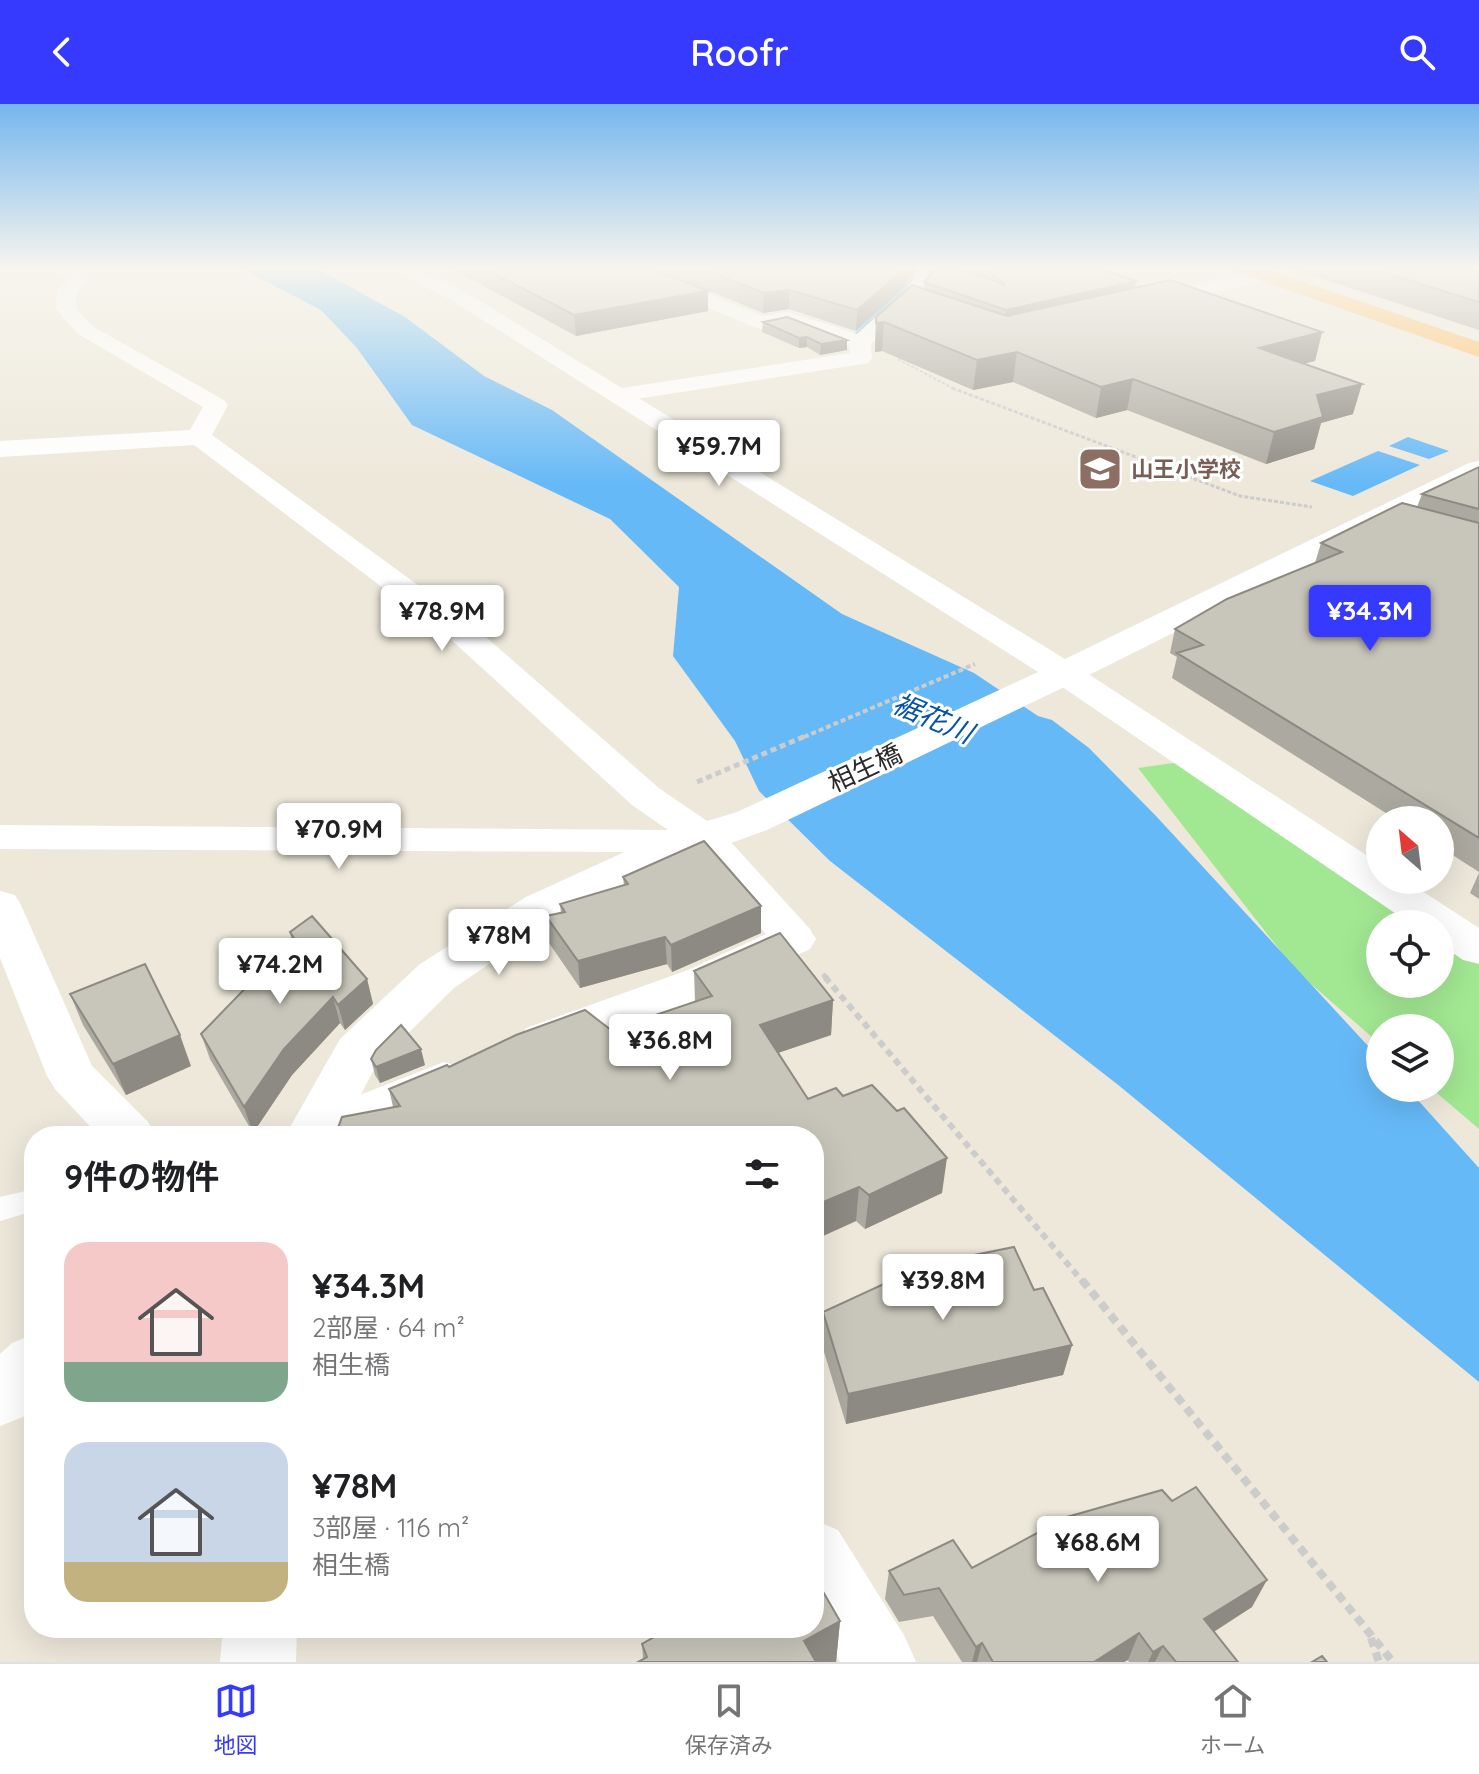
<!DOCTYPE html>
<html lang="ja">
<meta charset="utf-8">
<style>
:root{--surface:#fff;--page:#f6f6f6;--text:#202124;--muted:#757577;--line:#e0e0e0;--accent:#363aff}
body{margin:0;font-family:Quicksand,"Noto Sans JP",sans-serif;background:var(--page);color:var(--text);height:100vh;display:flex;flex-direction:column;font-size:30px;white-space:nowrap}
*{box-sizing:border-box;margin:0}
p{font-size:26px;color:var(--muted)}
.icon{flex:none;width:44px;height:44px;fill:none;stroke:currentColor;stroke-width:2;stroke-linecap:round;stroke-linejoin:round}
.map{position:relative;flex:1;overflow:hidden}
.panel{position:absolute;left:24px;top:1022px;width:800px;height:512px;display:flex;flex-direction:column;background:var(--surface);border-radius:32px;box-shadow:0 8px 32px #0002}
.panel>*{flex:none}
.needle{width:52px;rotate:332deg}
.controls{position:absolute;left:1366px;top:702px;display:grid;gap:16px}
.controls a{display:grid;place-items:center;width:88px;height:88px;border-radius:50%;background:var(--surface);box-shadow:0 8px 32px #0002;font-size:40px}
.price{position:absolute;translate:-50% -68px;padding:0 18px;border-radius:8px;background:#fff;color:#222;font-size:26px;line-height:52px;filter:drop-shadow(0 2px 4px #0008)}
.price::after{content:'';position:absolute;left:50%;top:48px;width:24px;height:18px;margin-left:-12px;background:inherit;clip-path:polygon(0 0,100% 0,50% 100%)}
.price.active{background:var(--accent);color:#fff}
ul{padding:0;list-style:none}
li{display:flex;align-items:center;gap:24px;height:200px;padding:0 40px}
li span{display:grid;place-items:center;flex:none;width:224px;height:160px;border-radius:24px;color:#555}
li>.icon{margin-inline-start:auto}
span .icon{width:96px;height:96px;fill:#fffc;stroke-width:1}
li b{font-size:34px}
h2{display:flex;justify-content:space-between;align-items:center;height:96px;padding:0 40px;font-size:34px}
header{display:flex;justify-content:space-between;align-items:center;height:104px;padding:0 40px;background:var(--accent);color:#fff;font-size:36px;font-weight:600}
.tabs{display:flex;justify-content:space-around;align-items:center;height:112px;border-top:2px solid var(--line);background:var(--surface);font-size:22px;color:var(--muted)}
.tabs a{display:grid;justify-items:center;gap:4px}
.tabs .active{color:var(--accent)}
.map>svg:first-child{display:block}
</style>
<header><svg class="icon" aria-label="back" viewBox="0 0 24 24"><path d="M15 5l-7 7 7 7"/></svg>Roofr<svg class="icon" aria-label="search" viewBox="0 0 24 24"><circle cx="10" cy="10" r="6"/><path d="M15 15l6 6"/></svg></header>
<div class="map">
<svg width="1479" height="1558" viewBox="0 0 1479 1558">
<rect width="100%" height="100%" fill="#ede8da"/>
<path fill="#a2e893" d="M1180,658L1423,820H1380V880H1440V831L1479,857V1025L1431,984H1440V924H1380V940L1296,867L1138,664Z"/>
<path fill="#66b9f7" d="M237,162H312L405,213L484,272L552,306L842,510L974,569L1038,612L1052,616L1089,644L1156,712L1380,955V984H1407L1479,1064V1278L1117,980L830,757L759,687L735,637L673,552L679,483L610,415L412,321L357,244L321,206Z
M1408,333L1449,347L1429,355L1389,342Z
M1378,347L1420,361L1353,392L1310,377Z"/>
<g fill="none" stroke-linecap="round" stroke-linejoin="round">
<path fill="#66b9f7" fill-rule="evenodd" d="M913,173L920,175L861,233H855V229Z"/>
<path stroke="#ccc" stroke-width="2" stroke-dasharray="3 2" stroke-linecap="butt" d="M898,255L956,286"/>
<path stroke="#ccc" stroke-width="3" stroke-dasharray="4 2" stroke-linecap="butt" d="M952,284L1240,392L1312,403"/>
<path stroke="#ccc" stroke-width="4" stroke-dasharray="5 3" stroke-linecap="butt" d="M804,633L975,560"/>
<path stroke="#ccc" stroke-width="5" stroke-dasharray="6 4" stroke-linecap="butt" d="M697,678L808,631
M823,870L827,875"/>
<path stroke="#ccc" stroke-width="6" stroke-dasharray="7 5" stroke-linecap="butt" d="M825,873L1083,1178"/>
<path stroke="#ccc" stroke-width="8" stroke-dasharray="9 6" stroke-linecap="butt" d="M1082,1176L1393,1558
M1371,1534L1379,1558"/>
<path fill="#fff" fill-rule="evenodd" d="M34,1085V1107L0,1117V1093Z"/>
<path fill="#fff" fill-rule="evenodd" d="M49,162C66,162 79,162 90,176L77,188L76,204L92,222L224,296L228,301L212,331L470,519L660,685L719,725L810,825L816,835L810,845L720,888L543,953L526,948L519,936L526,924L688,866L766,830L694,747L679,751L622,748L0,745V721L668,726L632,701L448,533L194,341L0,353V337L190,326L203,303L78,230L56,205L57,186L68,176Z
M616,162H641L763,212L788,208L857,230L899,192L925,162H944L913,200L871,240L872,254L869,259L617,298L609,296L605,291L609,286L850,249L849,242L787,220L761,225L754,223L618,166Z
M1266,165L1275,171L1273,175L1146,204L1136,198L1139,194Z
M1064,559L1076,562L1380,760V776H1405L1479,824V860L1463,856L1440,840V820H1411L1052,576L1047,569L1052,562Z
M0,787L15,791L21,801L92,962L148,1018L156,1032H99L55,985L47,972L0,854Z
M444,958L462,963L469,976L462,989L361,1032L288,1030L296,1016Z
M814,1416L838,1426L905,1533L916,1558H840L814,1514Z"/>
<path fill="#fff" fill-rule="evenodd" d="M383,162H409L462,186L1065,555L1469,359L1479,357V376L1077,577L767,726L720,743L691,749L558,813L454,884L377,960L339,1032H285L340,935L420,860L526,793L664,730L737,708L1038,568L448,194Z
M34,1230V1302L23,1313L0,1322V1250L12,1239Z
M223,1524H297L296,1558H220Z"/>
<path fill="#ffba54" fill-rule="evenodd" d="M1229,162H1258L1479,238V253L1232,166Z"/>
</g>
<path fill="#aca9a0" d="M447,162H645L708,187V207L576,232Z
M649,162H920L897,190L856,227L789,205L763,209Z
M966,162H1093L1136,177L1135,184L1322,228L1315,257L1304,259L1353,310L1321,319L1314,345L1266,360L1127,306L1096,314L1013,278L973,286L882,247L875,248L876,213L924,184V178L973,169Z
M1283,162H1479V226Z
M763,218L847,246L820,251L807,243L799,244L762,228Z
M1479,363V768L1440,743V716H1397L1172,574L1177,553L1170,549L1175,525L1315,459L1321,439L1417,403L1422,390Z
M1479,769V795L1470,789Z
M623,773L761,802V829L672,868L667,860L580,884L549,839L546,812L561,809L560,800L624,782Z
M290,828L367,875L373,900L345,926L340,919L292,971L253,1029L210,955L201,930L292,838Z
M694,867L833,896L831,931L778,949L808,995L843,992L942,1089L865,1125L856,1117L814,1136V1032L393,1003L389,985L449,963L611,926L695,898Z
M70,890L191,962L126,991L83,921Z
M371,955L425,961L380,979L375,971Z
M1034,1186L1072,1241L1063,1271L846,1320L821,1238L823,1208Z
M972,1464L1252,1503L1214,1528L1238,1558H1129L1128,1556L1124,1558H962L933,1512L899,1518L885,1495L889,1467Z
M840,1517L836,1558H638L643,1555L642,1540Z"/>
<path fill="#8c8a82" d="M906,162H920L897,190L856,227L857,206Z
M1136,177L1134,192L1004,221L1006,206Z
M789,186V205L763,209L764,189Z
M708,187V207L576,232L574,211Z
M884,218L882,247L875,248L876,219Z
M1322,228L1315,257L1252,273L1259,244Z
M807,233V243L799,244V234Z
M847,236V246L820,251L821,240Z
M1017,248L1013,278L973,286L977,256Z
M1133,275L1127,306L1096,314L1101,283Z
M1362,280L1353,310L1321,319L1314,345L1266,360L1274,328L1317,291Z
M761,802V829L672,868L671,841Z
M665,833L667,860L580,884L578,857Z
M367,875L373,900L345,926L338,901Z
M333,893L340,919L292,971L253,1029L244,1003L284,945Z
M833,896L831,931L760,955V921Z
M180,931L191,962L126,991L113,960Z
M421,945L425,961L380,979L376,963Z
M947,1054L942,1089L865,1125L869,1091Z
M859,1083L856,1117L814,1136V1102Z
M1072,1241L1063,1271L846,1320L848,1290Z
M1267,1476L1252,1503L1191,1542L1204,1515Z
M840,1517L836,1558H803L804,1537Z
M1139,1529L1128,1556L1124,1558H1094Z
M982,1539L977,1558H972L976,1543Z
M1163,1542L1155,1558H1148L1153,1548Z"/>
<path fill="#c8c5ba" stroke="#8c8a82" stroke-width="2" d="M479,162H645L708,187L574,211Z
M695,162H906L898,171L857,206L789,186L764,189Z
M937,162H955L1005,181L983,162H1093L1136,177L1006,206L924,178Z
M1363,162H1479V198Z
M1170,176L1322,228L1259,244L1362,280L1317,291L1323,313L1274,328L1133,275L1101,283L1017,248L977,256L884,218L876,219V213L912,181L1007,212Z
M787,213L847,236L821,240L807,233L799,234L763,218Z
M1479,363V405L1422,390Z
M1402,399L1479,419V734L1177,549L1203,541L1175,525L1227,495L1342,448L1321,439Z
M704,737L761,802L671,841L665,833L578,857L546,812L565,808L560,800L628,780L623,773Z
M312,812L367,875L338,901L333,893L284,945L244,1003L201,930L290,838L297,839L290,828Z
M780,829L833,896L760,921L808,995L836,984L843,992L872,981L897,1007L904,1004L947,1054L869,1091L859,1083L814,1102V1032H335L342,1013L400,1002L389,985L447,961L449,963L516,931L585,906L611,926L712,892L694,867Z
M145,860L180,931L113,960L70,890Z
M401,921L421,945L376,963L371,955L376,946Z
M1014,1143L1034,1186L1043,1184L1072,1241L848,1290L823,1208L925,1161Z
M1196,1383L1267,1476L1204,1515L1238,1558H1176L1163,1542L1153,1548L1139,1529L1094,1558H993L982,1539L976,1543L939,1484L904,1491L889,1467L953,1436L972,1464L1067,1413L1162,1386L1172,1397Z
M814,1472L840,1517L804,1537L816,1558H638L647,1553L642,1540L670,1524H814Z
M1322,1552L1327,1558H1312Z"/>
<linearGradient id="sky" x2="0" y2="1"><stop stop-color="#74b6ee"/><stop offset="0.43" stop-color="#f7f5ee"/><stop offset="1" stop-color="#f7f5ee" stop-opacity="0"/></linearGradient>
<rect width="1479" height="380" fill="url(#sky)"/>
<defs>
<g id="school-square" transform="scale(2.3)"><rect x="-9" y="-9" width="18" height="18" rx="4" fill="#8d6e63" stroke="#fff"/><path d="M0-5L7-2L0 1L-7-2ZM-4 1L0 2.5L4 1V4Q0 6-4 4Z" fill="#fff"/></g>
</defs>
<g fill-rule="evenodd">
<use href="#school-square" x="1100" y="365"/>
</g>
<g text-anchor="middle" stroke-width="6" stroke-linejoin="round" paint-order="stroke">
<g font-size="22" font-weight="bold" fill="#785e54" stroke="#fff" text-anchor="start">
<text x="1131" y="373">山王小学校</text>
</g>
<g font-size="26" fill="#2a2a2a" stroke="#fff">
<text transform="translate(865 664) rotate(-25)" y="9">相生橋</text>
</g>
<g font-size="28" font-style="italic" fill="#0453a4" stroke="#fff">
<text transform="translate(933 614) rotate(23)" y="10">裾花川</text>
</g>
</g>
</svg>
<div class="controls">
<a><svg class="needle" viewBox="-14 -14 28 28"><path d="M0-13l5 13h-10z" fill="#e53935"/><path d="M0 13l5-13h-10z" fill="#757577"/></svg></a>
<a><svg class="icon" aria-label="locate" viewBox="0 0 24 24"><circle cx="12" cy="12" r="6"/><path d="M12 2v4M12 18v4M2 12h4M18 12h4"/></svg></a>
<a><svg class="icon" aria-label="layers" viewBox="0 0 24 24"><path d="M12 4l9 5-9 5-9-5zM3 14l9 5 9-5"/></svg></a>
</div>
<b class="price" style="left:719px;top:384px">¥59.7M</b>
<b class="price" style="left:442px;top:549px">¥78.9M</b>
<b class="price active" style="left:1370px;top:549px">¥34.3M</b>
<b class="price" style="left:339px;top:767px">¥70.9M</b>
<b class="price" style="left:499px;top:873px">¥78M</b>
<b class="price" style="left:280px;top:902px">¥74.2M</b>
<b class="price" style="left:670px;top:978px">¥36.8M</b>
<b class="price" style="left:943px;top:1218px">¥39.8M</b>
<b class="price" style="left:1098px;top:1480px">¥68.6M</b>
<section class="panel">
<h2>9件の物件<svg class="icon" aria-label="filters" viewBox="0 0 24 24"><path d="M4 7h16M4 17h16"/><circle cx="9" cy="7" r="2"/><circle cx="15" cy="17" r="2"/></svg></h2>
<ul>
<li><span style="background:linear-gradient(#f6c9c9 75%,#7fa58c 0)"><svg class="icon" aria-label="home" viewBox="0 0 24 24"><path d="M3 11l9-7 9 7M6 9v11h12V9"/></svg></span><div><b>¥34.3M</b><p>2部屋 · 64 m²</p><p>相生橋</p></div></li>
<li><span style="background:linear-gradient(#c9d6e8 75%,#c2b280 0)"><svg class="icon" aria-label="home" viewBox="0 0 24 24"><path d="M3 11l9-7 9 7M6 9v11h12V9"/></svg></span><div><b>¥78M</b><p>3部屋 · 116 m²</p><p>相生橋</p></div></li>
</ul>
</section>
</div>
<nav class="tabs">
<a class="active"><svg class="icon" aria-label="map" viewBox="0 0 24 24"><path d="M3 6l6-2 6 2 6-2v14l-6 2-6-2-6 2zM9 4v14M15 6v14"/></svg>地図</a>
<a><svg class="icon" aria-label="saved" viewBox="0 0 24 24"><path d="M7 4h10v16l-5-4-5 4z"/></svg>保存済み</a>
<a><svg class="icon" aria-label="home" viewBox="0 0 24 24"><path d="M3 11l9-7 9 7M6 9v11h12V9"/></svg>ホーム</a>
</nav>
